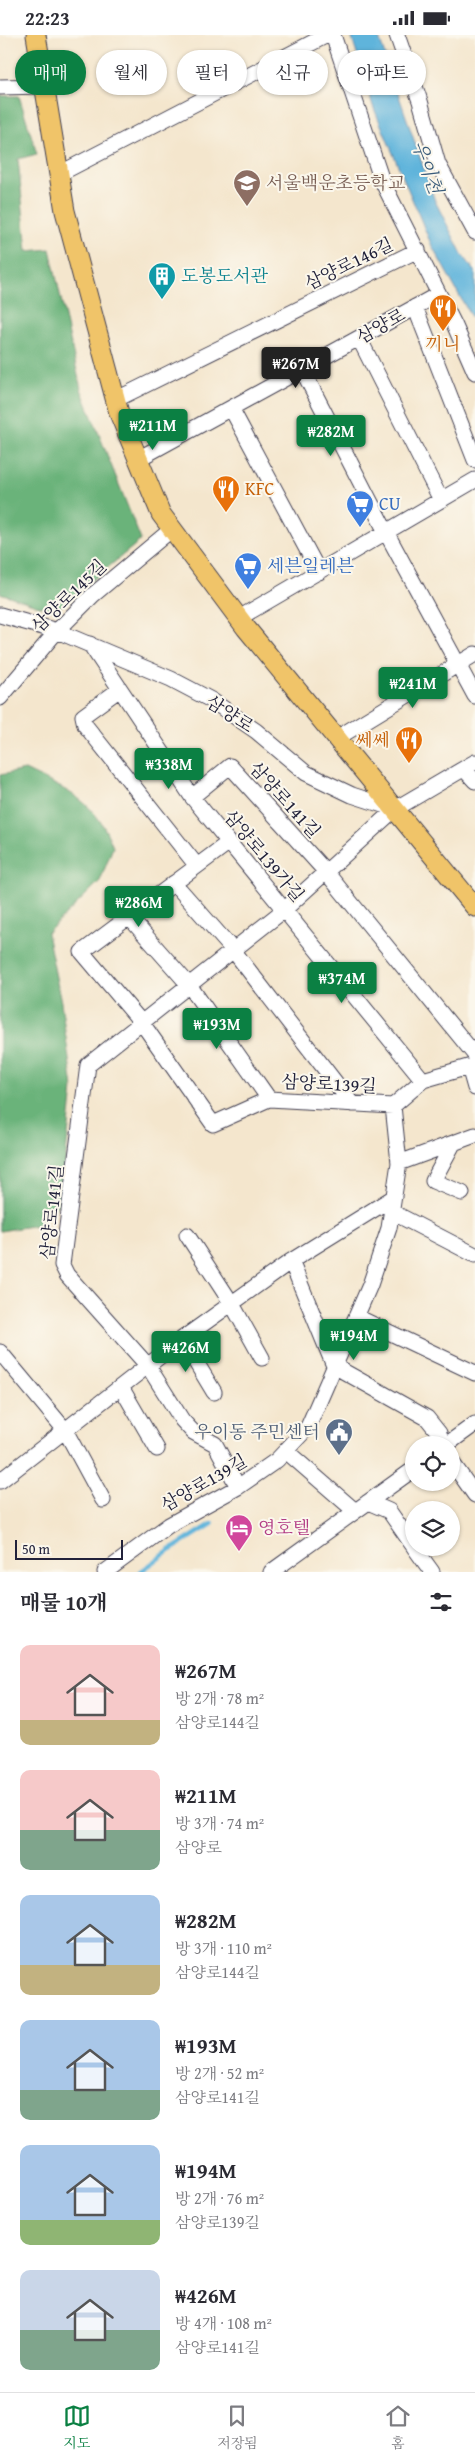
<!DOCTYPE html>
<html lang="ko">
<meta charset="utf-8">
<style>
:root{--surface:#fff;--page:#f7f7f7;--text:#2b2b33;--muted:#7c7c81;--line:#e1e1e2;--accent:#0b8043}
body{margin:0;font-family:"Gentium Book Plus","Noto Serif KR",serif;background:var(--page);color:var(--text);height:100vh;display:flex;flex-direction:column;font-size:19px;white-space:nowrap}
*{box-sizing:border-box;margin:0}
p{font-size:16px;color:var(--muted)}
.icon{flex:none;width:28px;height:28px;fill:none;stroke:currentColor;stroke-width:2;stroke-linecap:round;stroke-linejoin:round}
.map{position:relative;height:1537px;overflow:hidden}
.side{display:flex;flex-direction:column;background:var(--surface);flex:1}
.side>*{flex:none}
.banner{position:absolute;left:15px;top:15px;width:445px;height:45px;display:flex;gap:10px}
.tools{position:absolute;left:405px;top:1401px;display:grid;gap:10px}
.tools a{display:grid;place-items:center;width:55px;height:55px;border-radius:50%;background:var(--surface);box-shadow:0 1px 4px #0004;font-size:25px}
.scale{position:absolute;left:15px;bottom:12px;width:108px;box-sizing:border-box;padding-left:5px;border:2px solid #22223b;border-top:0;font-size:14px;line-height:18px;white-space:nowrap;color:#22223b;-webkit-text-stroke:4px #fbf7ec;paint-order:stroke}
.price{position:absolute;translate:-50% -42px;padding:0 11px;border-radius:5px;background:var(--accent);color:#fff;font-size:16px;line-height:32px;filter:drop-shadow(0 1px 2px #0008)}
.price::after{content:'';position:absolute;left:50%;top:30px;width:15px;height:11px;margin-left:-8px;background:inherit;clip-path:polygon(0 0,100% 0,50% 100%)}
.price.current{background:#222;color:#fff}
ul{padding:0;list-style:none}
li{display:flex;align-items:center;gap:15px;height:125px;padding:0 20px}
li span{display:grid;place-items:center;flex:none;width:140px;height:100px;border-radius:10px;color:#555}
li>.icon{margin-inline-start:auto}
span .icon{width:60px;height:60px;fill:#fffc;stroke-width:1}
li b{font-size:21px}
h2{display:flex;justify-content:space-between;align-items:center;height:60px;padding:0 20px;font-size:21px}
.pill{padding:0 18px;border-radius:22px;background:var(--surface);box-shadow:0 1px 4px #0004;font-size:18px;line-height:45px}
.pill.current{background:var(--accent);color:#fff}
.status{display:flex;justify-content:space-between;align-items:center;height:35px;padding:0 25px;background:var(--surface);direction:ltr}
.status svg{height:14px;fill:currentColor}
.tab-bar{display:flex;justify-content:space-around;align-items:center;height:70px;border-top:1px solid var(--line);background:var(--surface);font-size:14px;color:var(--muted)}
.tab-bar a{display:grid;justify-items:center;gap:2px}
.tab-bar .current{color:var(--accent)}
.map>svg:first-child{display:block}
</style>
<div class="status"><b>22:23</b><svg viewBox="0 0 49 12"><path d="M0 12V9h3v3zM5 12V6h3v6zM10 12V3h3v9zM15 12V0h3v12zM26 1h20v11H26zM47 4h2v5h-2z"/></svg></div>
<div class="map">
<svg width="475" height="1537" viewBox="0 0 475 1537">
<rect width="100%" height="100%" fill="#fbf7ec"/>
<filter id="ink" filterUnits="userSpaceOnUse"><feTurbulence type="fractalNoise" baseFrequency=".02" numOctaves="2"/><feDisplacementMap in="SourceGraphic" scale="10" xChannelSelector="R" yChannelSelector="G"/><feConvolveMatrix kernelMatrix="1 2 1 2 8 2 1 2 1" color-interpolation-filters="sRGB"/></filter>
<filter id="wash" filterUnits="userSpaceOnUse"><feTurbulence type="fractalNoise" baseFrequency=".0096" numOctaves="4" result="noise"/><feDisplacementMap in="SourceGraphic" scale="20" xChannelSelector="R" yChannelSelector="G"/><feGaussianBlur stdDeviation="1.12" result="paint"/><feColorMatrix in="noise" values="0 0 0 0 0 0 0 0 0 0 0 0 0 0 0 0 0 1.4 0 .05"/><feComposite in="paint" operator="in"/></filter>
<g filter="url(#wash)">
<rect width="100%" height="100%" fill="#f4e6cd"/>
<path fill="#6ab37a" stroke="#466a5a" d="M0,61H19L37,119L18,124L27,216L50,214L81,354L141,505L59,573L48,574L0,558Z
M25,735C68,756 95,764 113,812L100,846L47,898L61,967L73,1053L64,1138L58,1170L38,1190L0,1196V740Z"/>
<path fill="#5eb4db" stroke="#406b8b" d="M351,0H378L435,166L462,219L475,236V289L431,209L373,71Z"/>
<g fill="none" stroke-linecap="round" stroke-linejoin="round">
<path stroke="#5eb4db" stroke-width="4.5" d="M140,1537L169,1516L212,1489"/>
</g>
</g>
<g filter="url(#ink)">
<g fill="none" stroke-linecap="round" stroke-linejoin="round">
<g stroke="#423f51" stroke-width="17">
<path id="minor" d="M333,0L382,146L454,289L475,337
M397,0L420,66L438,129L475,197
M0,52L44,51
M59,139L327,0
M415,272L475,425
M359,303L441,465
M302,334L386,497L475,661
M115,365L418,215
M231,373L319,537
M138,424L439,259
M0,580L57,596L171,644L211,665L256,696L306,738L352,760L395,774
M239,583L475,445
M90,609L192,762L423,1045
M120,654L83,681L85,690L197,831
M0,663L57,596L93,560L172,494
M337,703L475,619
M464,734L475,746
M192,762L230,731L326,837L475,1020
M228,808L82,917L142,988L213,1089L269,1064L393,1071
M174,848L233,915L352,1069
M129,882L189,950L269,1064
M469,1032L475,1053
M453,1109L433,1146L462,1158
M399,1128L475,1100
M392,1177L475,1220
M187,1200L232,1269L262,1323
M291,1226L334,1331L427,1383L439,1398L443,1410
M357,1282L475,1338
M182,1304L214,1357
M0,1317L65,1395L103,1465
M121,1352L157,1414
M446,1410L475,1389
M286,1416L355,1476
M451,1426L475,1460
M0,1446L182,1304L291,1226L394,1162
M238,1452L215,1409L193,1397L182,1385L148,1331L67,1240L62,1230L88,1030L284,875L395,774L475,727
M368,1467L389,1476L414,1512
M414,1512L432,1537
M105,1537L169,1490L238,1452L277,1425L308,1392L370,1250L389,1193L399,1128L393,1071L423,1045L475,1030
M271,1537L414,1434"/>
</g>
<g stroke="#423f51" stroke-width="21">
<path id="major" d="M36,0L65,176L119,378L161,479L246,593L475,872"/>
</g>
<use href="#minor" stroke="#fff" stroke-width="15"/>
<use href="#major" stroke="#f0c469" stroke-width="19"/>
</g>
</g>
<defs>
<g id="school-pin" transform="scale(1.4375)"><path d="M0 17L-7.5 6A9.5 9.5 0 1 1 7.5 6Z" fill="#8d6e63" stroke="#fbf7ec"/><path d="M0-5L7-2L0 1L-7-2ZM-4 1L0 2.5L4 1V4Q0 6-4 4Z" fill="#fff"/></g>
<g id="building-pin" transform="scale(1.4375)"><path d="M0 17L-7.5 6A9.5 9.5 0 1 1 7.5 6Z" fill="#0f9aa8" stroke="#fbf7ec"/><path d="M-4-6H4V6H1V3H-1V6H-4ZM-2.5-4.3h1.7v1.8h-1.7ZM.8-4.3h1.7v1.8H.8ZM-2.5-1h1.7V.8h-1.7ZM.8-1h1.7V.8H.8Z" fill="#fff"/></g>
<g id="restaurant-pin" transform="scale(1.4375)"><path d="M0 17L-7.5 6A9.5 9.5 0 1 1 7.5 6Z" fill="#e8710a" stroke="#fbf7ec"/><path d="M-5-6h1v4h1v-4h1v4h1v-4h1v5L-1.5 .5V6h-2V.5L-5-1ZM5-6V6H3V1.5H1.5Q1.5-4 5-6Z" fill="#fff"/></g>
<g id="supermarket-pin" transform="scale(1.4375)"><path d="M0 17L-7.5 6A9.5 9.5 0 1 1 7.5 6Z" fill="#3f7fe0" stroke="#fbf7ec"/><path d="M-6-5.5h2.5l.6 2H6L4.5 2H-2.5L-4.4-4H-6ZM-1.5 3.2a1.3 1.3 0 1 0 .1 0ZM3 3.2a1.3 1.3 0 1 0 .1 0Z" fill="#fff"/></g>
<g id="civic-pin" transform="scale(1.4375)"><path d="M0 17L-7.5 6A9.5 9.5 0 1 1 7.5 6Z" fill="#5c6f8a" stroke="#fbf7ec"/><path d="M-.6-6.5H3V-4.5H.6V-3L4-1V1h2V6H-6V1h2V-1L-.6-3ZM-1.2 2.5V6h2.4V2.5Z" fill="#fff"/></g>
<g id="hotel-pin" transform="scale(1.4375)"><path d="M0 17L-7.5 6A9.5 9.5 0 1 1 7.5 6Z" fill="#d1479c" stroke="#fbf7ec"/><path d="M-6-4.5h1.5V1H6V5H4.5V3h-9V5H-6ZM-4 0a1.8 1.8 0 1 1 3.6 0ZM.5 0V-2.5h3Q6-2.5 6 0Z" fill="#fff"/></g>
</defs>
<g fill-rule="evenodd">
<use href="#school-pin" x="247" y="148"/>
<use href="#building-pin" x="162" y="241"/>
<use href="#restaurant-pin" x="443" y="273"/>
<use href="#restaurant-pin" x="226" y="454"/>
<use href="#supermarket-pin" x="360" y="469"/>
<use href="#supermarket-pin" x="248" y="531"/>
<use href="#restaurant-pin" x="409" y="705"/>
<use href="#civic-pin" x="339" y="1397"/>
<use href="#hotel-pin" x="239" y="1493"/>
</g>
<g text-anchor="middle" stroke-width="4" stroke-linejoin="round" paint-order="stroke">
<g font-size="18" fill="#785e54" stroke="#fbf7ec" text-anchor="start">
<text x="266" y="154">서울백운초등학교</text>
</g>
<g font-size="18" fill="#22223b" stroke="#fbf7ec">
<text transform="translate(349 229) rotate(-26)" y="6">삼양로146길</text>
<text transform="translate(381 291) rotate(-29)" y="6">삼양로</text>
<text transform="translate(69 561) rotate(-44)" y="6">삼양로145길</text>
<text transform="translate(230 679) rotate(33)" y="6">삼양로</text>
<text transform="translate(285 765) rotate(48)" y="6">삼양로141길</text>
<text transform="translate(264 821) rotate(50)" y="6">삼양로139가길</text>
<text transform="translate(329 1049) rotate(3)" y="6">삼양로139길</text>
<text transform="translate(52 1177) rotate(-84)" y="6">삼양로141길</text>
<text transform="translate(204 1448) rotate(-30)" y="6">삼양로139길</text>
</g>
<g font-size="18" fill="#0d838f" stroke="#fbf7ec" text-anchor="start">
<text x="181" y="247">도봉도서관</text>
</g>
<g font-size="18" fill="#c56008" stroke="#fbf7ec">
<text x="443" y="315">끼니</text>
<text x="245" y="460" text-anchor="start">KFC</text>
<text x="390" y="711" text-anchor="end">쎄쎄</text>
</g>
<g font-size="18" fill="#366cbe" stroke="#fbf7ec" text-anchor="start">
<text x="379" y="475">CU</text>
<text x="267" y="537">세븐일레븐</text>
</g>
<g font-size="18" fill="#4e5e75" stroke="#fbf7ec" text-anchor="end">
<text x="320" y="1403">우이동 주민센터</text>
</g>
<g font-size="18" fill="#b23c85" stroke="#fbf7ec" text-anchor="start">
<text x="258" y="1499">영호텔</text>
</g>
<g font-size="19" font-style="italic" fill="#3a5c7b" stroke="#fbf7ec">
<text transform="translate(428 132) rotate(70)" y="7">우이천</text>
</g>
</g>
</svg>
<div class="tools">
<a><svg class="icon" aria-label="locate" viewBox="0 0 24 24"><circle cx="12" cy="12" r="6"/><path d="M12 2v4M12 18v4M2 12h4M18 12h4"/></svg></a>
<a><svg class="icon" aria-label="layers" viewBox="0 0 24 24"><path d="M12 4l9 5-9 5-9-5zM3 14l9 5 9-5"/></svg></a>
</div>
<div class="scale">50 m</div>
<b class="price current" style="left:296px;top:354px">₩267M</b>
<b class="price" style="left:153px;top:416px">₩211M</b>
<b class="price" style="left:331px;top:422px">₩282M</b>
<b class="price" style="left:413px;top:674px">₩241M</b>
<b class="price" style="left:169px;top:755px">₩338M</b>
<b class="price" style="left:139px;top:893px">₩286M</b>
<b class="price" style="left:342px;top:969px">₩374M</b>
<b class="price" style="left:217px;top:1015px">₩193M</b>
<b class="price" style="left:354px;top:1326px">₩194M</b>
<b class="price" style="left:186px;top:1338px">₩426M</b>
<div class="banner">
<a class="pill current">매매</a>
<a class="pill">월세</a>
<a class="pill">필터</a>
<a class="pill">신규</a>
<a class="pill">아파트</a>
</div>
</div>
<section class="side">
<h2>매물 10개<svg class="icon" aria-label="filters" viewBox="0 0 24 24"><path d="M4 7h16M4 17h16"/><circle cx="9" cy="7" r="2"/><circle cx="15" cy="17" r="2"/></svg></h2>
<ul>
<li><span style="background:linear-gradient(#f6c9c9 75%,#c2b280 0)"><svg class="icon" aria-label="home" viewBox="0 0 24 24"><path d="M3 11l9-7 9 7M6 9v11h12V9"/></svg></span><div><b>₩267M</b><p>방 2개 · 78 m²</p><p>삼양로144길</p></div></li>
<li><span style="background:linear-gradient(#f6c9c9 60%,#7fa58c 0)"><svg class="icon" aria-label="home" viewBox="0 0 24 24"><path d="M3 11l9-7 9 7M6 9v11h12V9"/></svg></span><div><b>₩211M</b><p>방 3개 · 74 m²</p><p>삼양로</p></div></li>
<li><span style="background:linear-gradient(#a9c7e8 70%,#c2b280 0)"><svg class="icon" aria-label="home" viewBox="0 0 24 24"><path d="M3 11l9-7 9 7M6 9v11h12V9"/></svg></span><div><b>₩282M</b><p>방 3개 · 110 m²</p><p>삼양로144길</p></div></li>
<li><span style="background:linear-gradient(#a9c7e8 70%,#7fa58c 0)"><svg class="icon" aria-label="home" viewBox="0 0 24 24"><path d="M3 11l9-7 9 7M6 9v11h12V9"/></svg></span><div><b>₩193M</b><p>방 2개 · 52 m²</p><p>삼양로141길</p></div></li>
<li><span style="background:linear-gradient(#a9c7e8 75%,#8fb573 0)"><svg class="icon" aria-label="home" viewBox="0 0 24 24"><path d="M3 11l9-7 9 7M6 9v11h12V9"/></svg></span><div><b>₩194M</b><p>방 2개 · 76 m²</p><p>삼양로139길</p></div></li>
<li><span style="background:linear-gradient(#c9d6e8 60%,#7fa58c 0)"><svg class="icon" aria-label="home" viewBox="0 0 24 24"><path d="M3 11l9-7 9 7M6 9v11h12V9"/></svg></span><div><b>₩426M</b><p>방 4개 · 108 m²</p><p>삼양로141길</p></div></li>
</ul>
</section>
<nav class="tab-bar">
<a class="current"><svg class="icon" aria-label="map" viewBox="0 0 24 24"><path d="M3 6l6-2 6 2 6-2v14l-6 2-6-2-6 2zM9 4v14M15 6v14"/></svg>지도</a>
<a><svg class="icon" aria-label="saved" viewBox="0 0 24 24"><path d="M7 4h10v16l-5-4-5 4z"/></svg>저장됨</a>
<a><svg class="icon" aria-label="home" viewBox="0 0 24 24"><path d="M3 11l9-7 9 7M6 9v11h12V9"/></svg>홈</a>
</nav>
